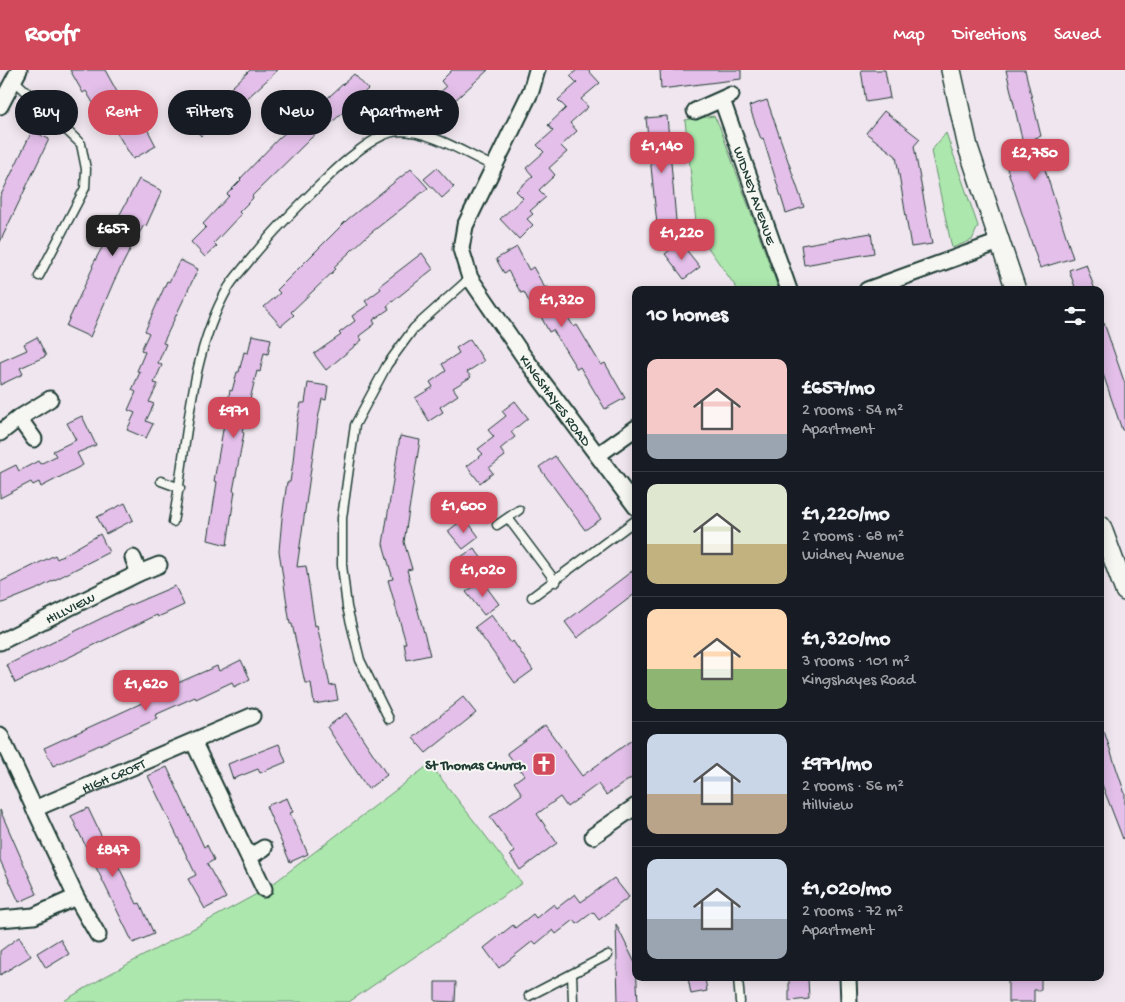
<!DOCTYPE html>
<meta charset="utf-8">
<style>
:root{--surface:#171b24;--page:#20242c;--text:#f1f3f6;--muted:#9ea1a6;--line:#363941;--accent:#d1495b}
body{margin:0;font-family:"Gochi Hand",sans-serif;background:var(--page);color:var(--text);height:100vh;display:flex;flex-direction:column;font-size:19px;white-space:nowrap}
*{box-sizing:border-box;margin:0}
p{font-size:16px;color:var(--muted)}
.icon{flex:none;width:28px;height:28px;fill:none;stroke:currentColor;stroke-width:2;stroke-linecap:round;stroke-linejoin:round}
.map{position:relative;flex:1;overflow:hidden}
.drawer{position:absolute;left:632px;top:216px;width:472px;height:695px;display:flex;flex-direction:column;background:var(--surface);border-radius:10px;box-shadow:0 2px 12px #0003}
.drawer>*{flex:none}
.guide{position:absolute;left:15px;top:20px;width:475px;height:45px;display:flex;gap:10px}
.price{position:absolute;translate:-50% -42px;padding:0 11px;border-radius:10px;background:var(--accent);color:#fff;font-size:16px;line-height:32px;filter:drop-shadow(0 1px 2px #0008)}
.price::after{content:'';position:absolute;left:50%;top:30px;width:15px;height:11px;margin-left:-8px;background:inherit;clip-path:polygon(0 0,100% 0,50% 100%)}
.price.selected{background:#222;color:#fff}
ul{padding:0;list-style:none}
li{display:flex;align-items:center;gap:15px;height:125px;padding:0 15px}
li+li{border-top:1px solid var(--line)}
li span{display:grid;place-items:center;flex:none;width:140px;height:100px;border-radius:10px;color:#555}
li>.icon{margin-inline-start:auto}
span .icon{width:60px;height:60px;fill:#fffc;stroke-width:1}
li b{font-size:21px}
h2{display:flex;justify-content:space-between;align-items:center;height:60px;padding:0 15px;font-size:21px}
.tag{padding:0 18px;border-radius:22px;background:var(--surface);box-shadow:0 2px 12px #0003;font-size:18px;line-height:45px}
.tag.selected{background:var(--accent);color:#fff}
header{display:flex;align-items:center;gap:30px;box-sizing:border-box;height:70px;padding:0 25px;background:var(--accent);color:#fff}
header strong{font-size:24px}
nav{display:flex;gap:28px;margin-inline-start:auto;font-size:18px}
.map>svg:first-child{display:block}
</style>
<header>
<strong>Roofr</strong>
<nav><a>Map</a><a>Directions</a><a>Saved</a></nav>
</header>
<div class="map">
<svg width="1125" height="932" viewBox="0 0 1125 932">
<rect width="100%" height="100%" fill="#f0e6ef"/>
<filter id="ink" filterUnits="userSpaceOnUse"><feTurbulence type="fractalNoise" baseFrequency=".02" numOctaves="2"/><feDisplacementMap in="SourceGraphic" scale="10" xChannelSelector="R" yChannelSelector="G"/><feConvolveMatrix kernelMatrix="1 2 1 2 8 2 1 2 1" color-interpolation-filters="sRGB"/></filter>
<g filter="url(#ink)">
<path fill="#ace7ad" stroke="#669270" d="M714,46L719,55L779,220H738L697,162L685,50Z
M946,63L978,156L972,170L952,178L931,81Z
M430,694L522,813L349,932H62L106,906L266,819Z"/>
<path fill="#e3bfe9" stroke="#1f3d34" d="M70,0H105L121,29L125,27L135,45L139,43L156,76L133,89L100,36L96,38L86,21L83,23Z
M250,0H278L230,44L227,41L201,66L187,52L210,30L214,34Z
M452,0H488L439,45L428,33L446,17L441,11Z
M577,0H588L600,13L581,29L588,37L570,53L577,61L561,76L567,82L549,98L555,105L539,120L546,127L530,141L533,144L527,149L533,155L519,169L500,149L523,128L516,121L533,106L526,98L544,82L537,75L553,61L548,55L566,38L558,30L577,13L570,6Z
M660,0H741V9L661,19Z
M861,0H885L890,28L866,32Z
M1006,0H1025L1041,66L1035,68L1073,188L1040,198L1004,89L1025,82Z
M354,4L368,19L327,57L326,56L311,68L252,126L253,128L239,142L241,144L214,173L217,176L205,187L191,172L206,157L203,154L229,126L227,124L241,110L240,109L279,68L309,43L310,44Z
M767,30L804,137L786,143L763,68L761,69L749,36Z
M884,41L920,69L914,76L932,174L911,177L896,86L866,63Z
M667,46L677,162L658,164L646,48Z
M32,61L49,69L0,172V127Z
M437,98L454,117L442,128L424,109Z
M411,99L428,118L368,165L334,197L336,199L291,242L294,245L281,256L264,237L280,223L277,220L348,149Z
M139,109L162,121L146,156L144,155L134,172L114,211L90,267L66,256L93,197L92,196Z
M871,163L874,183L804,195L801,175Z
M680,172L700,197L684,209L665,184Z
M517,177L529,200L533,197L545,218L548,217L574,257L577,255L601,295L605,293L625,328L605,339L580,297L577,299L553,260L549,262L538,241L535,243L524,222L521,223L508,201L504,203L496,189Z
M422,183L433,199L387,236L389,239L373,250L375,254L359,266L362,270L326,300L314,284L341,265L339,263L355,251L352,246L368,235L365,231L381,219L379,216Z
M180,190L198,199L163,273L166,274L158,293L162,295L154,313L158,314L149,332L154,334L146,351L153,354L146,368L127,360L135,343L128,340L136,322L132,320L140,302L137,301L145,282L141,280L149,263L145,261L167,211L169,212Z
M1086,194L1095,220H1076L1069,200Z
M1104,253L1125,314V360H1122L1101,298V254Z
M252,265L271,269L268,284L264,283L260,302L257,301L242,362L244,363L233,421H235L227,475L208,470L217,412L214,411L230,320L232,321L237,302H239L244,282L248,283Z
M37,267L46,286L20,298L23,304L0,315V292L27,280L24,274Z
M470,269L484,291L467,302L471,307L453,318L458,325L440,337L443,342L429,351L415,328L433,317L430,312L446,301L442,294L459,283L456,278Z
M308,313L328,316L326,330L322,329L318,349L297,497L306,496L315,556L317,555L330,616L335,615L338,630L314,634L311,613H305L292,554H290L279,481L282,448L287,412H290L293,392L297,352L301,333H305Z
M515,331L528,348L511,362L515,367L500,379L505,386L489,398L493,403L480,413L467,396L483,384L478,379L494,367L488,360L506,346L502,341Z
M82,346L96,375L77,383L83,395L41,417L39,412L33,415L31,412L0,428V403L16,395L19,401L38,391L40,394L56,386L53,381L76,370L67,353Z
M400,366L420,370L404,472L412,499L407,500L430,585L407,590L404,573H406L388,510L393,509L383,474Z
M555,386L601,449L585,460L539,397Z
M125,433L133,450L106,464L97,447Z
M465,448L479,467L463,479L448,461Z
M100,464L109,482L35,520L0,534V512L55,485L57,489Z
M474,478L491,501L475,512L458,489Z
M636,498V523L577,568L565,552Z
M482,511L499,534L484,545L466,522Z
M175,516L184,535L158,547L157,545L15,613L7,595L114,542Z
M491,545L511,573L513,571L533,600L515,613L475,557Z
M241,590L250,609L234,617L232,612L196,629L195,627L155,645L157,649L53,696L44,678L155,627L154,624L180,612L217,596L219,601Z
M463,627L476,643L426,683L413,668Z
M346,643L387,705L368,719L327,657Z
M545,655L582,706L636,667V705L606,725L598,714L567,737L560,727L537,744L557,773L520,800L510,785L515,782L490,747L522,724L514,712L524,705L507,683Z
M1101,661H1104L1125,724V769H1123L1101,712Z
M279,674L286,692L260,703L258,699L233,709L228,694Z
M167,697L204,777L207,775L214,790L207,794L226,828L205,839L188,809L196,805L148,706Z
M287,728L293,742L290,743L308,784L290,792L266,736Z
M88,738L109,782L111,781L137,834L140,833L154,864L133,873L71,746Z
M0,740L37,824L19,832L0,790Z
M614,808L629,827L599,850L593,842L577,854L574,850L556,864L553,860L536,874L533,871L499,898L484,878L513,855L515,858L533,844L536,848L554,834L557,838L575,824L581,832Z
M616,854L636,895L638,932H618Z
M19,867L31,886L0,905V881Z
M60,869L69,884L46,898L37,883Z
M688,908H705L707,921L691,924Z
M789,908H808L809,929L789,931Z
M1008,908H1041V920H1034V932H1008Z
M435,912H456L455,932L435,931Z"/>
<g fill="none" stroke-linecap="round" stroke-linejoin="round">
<g stroke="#1f3d34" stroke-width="11">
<path id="service" d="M13,9L81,74L86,99L85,118L39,206
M161,411L180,418
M508,448L556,512
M173,452C188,374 188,288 228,218C234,208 242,200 249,191C272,162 298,136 324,111C340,95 376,62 399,61C432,61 464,83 493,96
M497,455L519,440
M532,527L636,450
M389,649L360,590L347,537L342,495V448L355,355L387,295L414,258L470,208
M572,904L573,932
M738,908L740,932
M529,926L608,885"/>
</g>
<g stroke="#1f3d34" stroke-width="19">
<g id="minor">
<path id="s1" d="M537,0L531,21L465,156L461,179L470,208L524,287L636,437"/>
<path id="s2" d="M722,30L789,220"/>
<path d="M0,36L19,0"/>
<path d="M695,41L731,25"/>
<path d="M867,220L999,172"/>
<path d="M19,348L34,369"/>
<path d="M0,363L19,348L50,329"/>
<path d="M598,385L636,358"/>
<path d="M133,488L139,503"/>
<path id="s3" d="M0,572L139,503L159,495"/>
<path d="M0,665L76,827L98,865"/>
<path d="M194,673L264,819"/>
<path id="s4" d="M34,739L252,646"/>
<path d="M593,766L636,736"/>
<path d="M249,787L264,778"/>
<path d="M0,849L34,846L76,827"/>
<path d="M848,908L849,932"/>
</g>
</g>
<g stroke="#1f3d34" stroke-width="22">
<path id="tertiary" d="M951,0L968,77L1016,220
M1101,456L1125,521"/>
</g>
<use href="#service" stroke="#f6f6f2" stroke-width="8"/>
<use href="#minor" stroke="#f6f6f2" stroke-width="15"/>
<use href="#tertiary" stroke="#f6f6f2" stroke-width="19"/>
</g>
</g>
<defs>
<g id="church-square" transform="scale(1.25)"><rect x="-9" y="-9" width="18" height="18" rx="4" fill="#d1495b" stroke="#f6f6f2"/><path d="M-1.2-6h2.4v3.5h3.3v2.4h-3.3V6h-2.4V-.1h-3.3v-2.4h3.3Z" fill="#fff"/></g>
</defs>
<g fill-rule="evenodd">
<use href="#church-square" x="544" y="694"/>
</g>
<g text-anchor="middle" stroke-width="4" stroke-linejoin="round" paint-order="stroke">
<g font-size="14" fill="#1f3d34" stroke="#f6f6f2">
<text dy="5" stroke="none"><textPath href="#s2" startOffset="101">WIDNEY AVENUE</textPath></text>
<text dy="5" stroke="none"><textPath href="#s1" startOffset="375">KINGSHAYES ROAD</textPath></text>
<text dy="5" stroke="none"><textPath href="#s3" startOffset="78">HILLVIEW</textPath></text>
<text dy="5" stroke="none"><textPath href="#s4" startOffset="86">HIGH CROFT</textPath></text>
</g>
<g font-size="14" font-weight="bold" fill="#1f3d34" stroke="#f6f6f2" text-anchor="end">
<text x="526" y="699">St Thomas Church</text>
</g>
</g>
</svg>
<b class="price" style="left:662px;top:104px">£1,140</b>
<b class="price" style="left:1035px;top:111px">£2,750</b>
<b class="price selected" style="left:113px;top:187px">£657</b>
<b class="price" style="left:682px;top:191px">£1,220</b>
<b class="price" style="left:562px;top:258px">£1,320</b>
<b class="price" style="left:234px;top:369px">£971</b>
<b class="price" style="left:464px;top:464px">£1,600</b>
<b class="price" style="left:483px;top:528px">£1,020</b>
<b class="price" style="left:146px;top:642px">£1,620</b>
<b class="price" style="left:113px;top:808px">£847</b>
<div class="guide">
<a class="tag">Buy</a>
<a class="tag selected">Rent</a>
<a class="tag">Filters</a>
<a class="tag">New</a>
<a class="tag">Apartment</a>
</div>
<section class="drawer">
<h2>10 homes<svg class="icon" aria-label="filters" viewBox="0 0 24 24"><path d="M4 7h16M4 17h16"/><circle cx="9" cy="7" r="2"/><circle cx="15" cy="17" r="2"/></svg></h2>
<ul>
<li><span style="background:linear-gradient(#f6c9c9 75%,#9aa5b1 0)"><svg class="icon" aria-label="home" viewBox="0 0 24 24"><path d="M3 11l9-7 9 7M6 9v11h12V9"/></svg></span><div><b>£657/mo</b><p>2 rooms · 54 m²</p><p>Apartment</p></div></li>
<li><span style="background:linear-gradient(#dfe7d0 60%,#c2b280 0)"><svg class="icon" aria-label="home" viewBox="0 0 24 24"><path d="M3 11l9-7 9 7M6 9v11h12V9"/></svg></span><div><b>£1,220/mo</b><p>2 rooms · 68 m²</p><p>Widney Avenue</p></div></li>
<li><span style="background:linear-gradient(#ffd9b3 60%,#8fb573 0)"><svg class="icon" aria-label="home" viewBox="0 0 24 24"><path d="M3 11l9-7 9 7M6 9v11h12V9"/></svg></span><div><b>£1,320/mo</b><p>3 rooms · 101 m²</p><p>Kingshayes Road</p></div></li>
<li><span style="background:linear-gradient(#c9d6e8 60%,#b9a48a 0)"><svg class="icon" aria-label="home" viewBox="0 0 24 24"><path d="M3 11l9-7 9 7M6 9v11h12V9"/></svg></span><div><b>£971/mo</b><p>2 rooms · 56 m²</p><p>Hillview</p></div></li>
<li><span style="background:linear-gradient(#c9d6e8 60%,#9aa5b1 0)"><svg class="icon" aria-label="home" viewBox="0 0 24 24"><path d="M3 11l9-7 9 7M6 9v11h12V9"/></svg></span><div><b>£1,020/mo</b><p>2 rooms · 72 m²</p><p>Apartment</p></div></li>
</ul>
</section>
</div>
